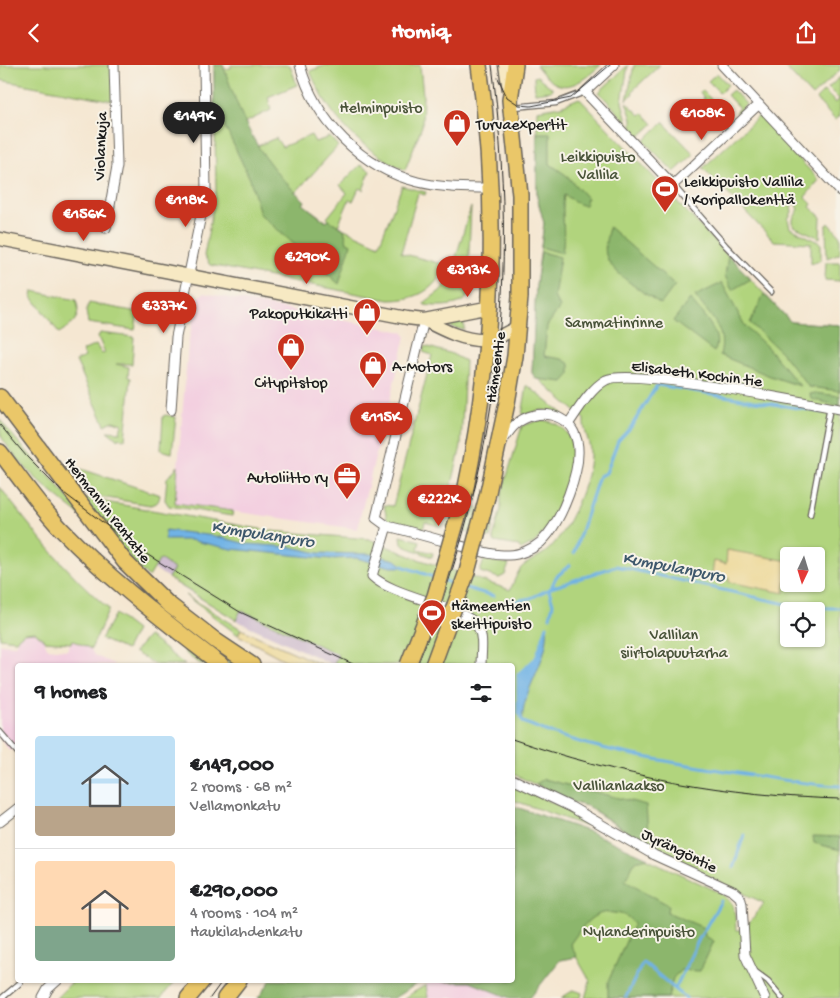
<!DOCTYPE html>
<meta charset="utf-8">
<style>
:root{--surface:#fff;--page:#f2f2f2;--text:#202124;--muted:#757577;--line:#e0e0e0;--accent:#c8321e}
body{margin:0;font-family:"Gochi Hand",sans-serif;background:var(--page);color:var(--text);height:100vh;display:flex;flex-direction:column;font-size:19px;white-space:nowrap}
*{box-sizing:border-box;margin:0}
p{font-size:16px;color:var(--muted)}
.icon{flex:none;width:28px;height:28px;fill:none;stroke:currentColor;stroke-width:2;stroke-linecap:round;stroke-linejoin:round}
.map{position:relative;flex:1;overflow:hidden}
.details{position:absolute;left:15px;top:598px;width:500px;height:320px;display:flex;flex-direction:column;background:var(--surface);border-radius:5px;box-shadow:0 1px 4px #0004}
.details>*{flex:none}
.needle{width:32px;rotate:184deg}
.tools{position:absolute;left:780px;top:482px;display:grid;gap:10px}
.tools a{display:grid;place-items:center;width:45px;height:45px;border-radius:5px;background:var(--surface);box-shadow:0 1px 4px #0004;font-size:25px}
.price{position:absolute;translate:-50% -42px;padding:0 11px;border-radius:18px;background:var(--accent);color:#fff;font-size:16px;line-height:32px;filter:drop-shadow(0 1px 2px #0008)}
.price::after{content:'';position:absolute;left:50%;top:30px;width:15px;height:11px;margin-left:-8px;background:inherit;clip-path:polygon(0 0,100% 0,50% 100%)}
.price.current{background:#222;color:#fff}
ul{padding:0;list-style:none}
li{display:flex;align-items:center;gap:15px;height:125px;padding:0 20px}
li+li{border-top:1px solid var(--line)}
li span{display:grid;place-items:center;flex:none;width:140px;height:100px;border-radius:5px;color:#555}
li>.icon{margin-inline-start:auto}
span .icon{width:60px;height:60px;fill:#fffc;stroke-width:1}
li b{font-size:21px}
h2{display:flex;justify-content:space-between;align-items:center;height:60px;padding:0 20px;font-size:21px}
header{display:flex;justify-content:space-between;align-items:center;height:65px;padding:0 20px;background:var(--accent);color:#fff;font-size:22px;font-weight:700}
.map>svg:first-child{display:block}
</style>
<header><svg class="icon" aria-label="back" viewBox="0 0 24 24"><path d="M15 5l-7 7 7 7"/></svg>Homiq<svg class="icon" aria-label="share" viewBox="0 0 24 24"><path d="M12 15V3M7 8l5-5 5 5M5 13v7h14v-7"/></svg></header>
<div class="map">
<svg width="840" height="933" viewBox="0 0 840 933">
<rect width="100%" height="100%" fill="#f7f3e8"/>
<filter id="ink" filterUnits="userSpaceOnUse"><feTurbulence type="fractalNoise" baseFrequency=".02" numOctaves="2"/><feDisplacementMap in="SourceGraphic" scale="10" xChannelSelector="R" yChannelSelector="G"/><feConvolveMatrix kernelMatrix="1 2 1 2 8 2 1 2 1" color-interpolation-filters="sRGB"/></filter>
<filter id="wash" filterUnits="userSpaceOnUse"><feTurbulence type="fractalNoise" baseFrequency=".0096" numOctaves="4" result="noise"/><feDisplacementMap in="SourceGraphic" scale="20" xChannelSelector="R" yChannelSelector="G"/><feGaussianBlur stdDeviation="1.12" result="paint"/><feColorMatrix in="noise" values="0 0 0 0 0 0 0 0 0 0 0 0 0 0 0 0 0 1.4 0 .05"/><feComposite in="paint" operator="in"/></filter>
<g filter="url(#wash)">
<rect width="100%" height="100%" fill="#f5e7d2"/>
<path fill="#f3cfe0" d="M204,228L403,267L406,271L357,464L175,438L188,280L198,232Z
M29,567H37L43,572L47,583L67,585L72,575L91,584L94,590L115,600H18L17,681L10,686L0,673V579L15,580L19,571Z
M434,915L470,917L510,933H404Z"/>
<path fill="#cfbdcf" d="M101,456L179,507L256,552L361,600H334L240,557L189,527L118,479Z"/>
<path fill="#b1d47d" stroke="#66784c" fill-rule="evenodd" d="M0,0H117L114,36L0,15Z
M214,0H223L225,4L231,3V0H290L297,20L268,32L271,45L244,58L257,81L276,73L282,82L311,70L315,77L330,72L338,81L295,128L305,136L303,139L327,157L329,155L327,153L347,128L340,120L360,100L370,106L363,125L359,123L353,136L349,135L338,161L379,180L402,121L426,127L425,130L418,128L401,188L445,200C436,226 415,235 389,235L210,200L204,191L216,125Z
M326,0H420L423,30L422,61L405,105C360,84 329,52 310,6Z
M536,0H601C575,23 559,32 536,0Z
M628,0L622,37L628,59L599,27Z
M634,0H660L632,26L633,28L627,35Z
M783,0H840V5L812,31Z
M717,8L728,20L720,28L708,16Z
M537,11L552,23L551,26L535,28L534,12Z
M840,12V51L835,55L816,34L824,26L836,38L839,34L828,23Z
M702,25L712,35L696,50L686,39L689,36L695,41L702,39L704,33L700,27Z
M733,25L746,39L737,48L735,47L739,43L727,30Z
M579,33L791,257L840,260V933H585L590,916L562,867L513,741L590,767L721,828C735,838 735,848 736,865H745C751,854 757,849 764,838L657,788L658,785L626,767L587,741L574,738L513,709L512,600H334L338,589L331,586L241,545L236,555L168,513L174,504L160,494L149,512L137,502L83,433L271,466L369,474L415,493L510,525C514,518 517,506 523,501C532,494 543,491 551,482C569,463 591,414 590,387C590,375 583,366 584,354L532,308L536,220L544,158L537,132V45L561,41ZM789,491H816V519H789ZM789,546H816V574H789Z
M626,37L640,50L643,48L653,59L640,71L632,63V54Z
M759,51L819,115L805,132L812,139L810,142L821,152L820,173L793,161V154L799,144L795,138L791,140L792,147L788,154L790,163L821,178V195L811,198V178L774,176L703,103Z
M663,57L694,89L674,107L644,76Z
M471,142L467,232C461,242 436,242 425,240L424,238L440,226L449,215Z
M829,158L840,171V188L827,193L826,161Z
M826,197H840V216L825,215Z
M33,226L76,235C82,253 73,259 59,268L32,232Z
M89,238L138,247L135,265L88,258L86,246Z
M464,254V265L438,259V255Z
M100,268L134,272L132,299H116L129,302L128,312L131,313L125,374L116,373L107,366L120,367L122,359L113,356L105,360L76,296L85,292L82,286L96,280L102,289L105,288L98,272Z
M425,281L452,289L465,296L461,381L442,462L425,457L423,465L387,455L384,440L393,441L432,290L423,287Z
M527,320L564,350L542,345L522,350Z
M166,350L176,352L172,388L161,385L163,351Z
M0,355C27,389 59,419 85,454C56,431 20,404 1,371C0,366 0,360 0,355Z
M540,355C601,359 562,450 537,475C533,480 526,482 521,485L519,481L495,477L493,473L501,444V431L522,361Z
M69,400L160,430C159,437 157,439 150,440L95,431L89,427Z
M178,401L175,438L233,446L232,451L169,441L165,435L167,413Z
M0,422C32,465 68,509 109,544L91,584L72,575L71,578L45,576L35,567L24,568L16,575L0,573Z
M451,436L496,448L490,473L445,461Z
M401,471L420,476L418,484L433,488L432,492L404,481L402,479Z
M484,495L509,499L505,510L499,513L480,507Z
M185,530L241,564L238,570Z
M167,546L242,600H230L164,549Z
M115,549L136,565L126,585L101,574Z
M148,571L185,600H156L134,587Z
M187,584L208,600C198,600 192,593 184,587Z
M513,719L587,754L588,758L585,761L513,735Z
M80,915H176L161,933H56L71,918Z
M426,920L428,933H404Z
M574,925L582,928L581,933H561Z"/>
<path fill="#8cb66c" stroke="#546944" d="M214,0H223C243,58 257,93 305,136L303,139L326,157L329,155L344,164L347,177L351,179L339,219L260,149L250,114L214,39Z
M537,68H550V99L566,110L587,133L585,140H581L564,130C561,150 566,168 562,188L541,182L544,158L537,132Z
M609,162L675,220L661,239C646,229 614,210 607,193C603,184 607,171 609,162Z
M541,187L560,192L554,232L560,242L547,261L544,291L562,294L570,299V309L563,317L536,314L532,308L536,220Z
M728,190L751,214L732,225L725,211Z
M722,218L745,261L767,282L800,321L770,311L720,290C727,264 710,251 695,231Z
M764,229L791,257L840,260V326L809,322L781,287L750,258Z
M690,234C700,248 725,269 714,287L673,256Z
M815,328L840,331V341L811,334L810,329Z
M544,714L646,740L649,780L587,741L574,738L536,719Z
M513,741L590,767L648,793L635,796L625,815L668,840L667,847L704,863L705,871L714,876L700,906L681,905L673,913L668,933H608V917L634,858C627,851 624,849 614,848C592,844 582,863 570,879L577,892L560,895L530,933H510L470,917H443L440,915H512Z
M813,771L840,772V785L814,778Z
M271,915H423L394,933H258Z"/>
<path fill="#eeda9e" stroke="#857b5d" d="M727,485L789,496L784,528L729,517V512L712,509L714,496L726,499Z
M241,564L322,600H294L238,570Z"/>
<path fill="#70b2e5" stroke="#466780" d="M165,465L215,471L247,479L291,482L319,488L370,489L396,495L405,502H391L356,493L331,494L231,484L190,475H165Z
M547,561C551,594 519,629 523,657L518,646V609L536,593Z"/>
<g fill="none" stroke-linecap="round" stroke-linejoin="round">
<path stroke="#70b2e5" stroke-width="3" d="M574,488L599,411L606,408L618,376L631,362L657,320L822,347
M402,501L436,513
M445,516L458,521
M466,523L494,531
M551,523L556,512L570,500
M549,525L553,539L550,552
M507,534L515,536L531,533L551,523L616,501L804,543H840
M547,561L536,593L518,609V646L523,657C585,684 653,694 719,705C760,711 799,719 840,721
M733,803L744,770
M675,924L686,933
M626,932L643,897L675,924L699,874L721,836"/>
</g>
</g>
<g filter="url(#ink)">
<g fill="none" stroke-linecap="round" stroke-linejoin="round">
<g stroke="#68635c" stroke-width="7">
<path id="lane" d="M514,42L556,38L585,27
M673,120L726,181L771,227
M810,449L830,342
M0,667L18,688
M753,905L768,916L782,933
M2,933L20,918"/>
</g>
<g stroke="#68635c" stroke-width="11">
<path id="street" d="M300,0C315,56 362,103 418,117C442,123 467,123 491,123
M614,0L585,27L673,120L759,39
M722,0L840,126
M106,163L117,101L114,0
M424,255L376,453L387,461C412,467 436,474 461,481C476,485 494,491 509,490C519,490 533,484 541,477C561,458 583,403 577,376C570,347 537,342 516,359C510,364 506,371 502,377
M171,345L176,272L206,126L204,0
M569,358C578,345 591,323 606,315C631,303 804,337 840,344
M387,461L372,511C393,532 468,542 478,562C484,573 481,588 481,600
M512,714L571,742L654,790L733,826L740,832L742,839L745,890L765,933
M0,757L18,743
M43,933L48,924L58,915"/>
</g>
<g stroke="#68635c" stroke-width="15">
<path id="secondary" d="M505,0L509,25
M0,174L407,253L424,255L491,242
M424,255C443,265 466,277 488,275C498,274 509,266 518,262"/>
</g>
<g stroke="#68635c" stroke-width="18">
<path id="primary" d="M0,332L125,497L167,538L216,576L252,600
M0,387C20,413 39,441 62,465C110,515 166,557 221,600
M465,427C495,285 499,144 479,0
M487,432L507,338L515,291L520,232V130L510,35L515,0
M188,933L203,915
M225,933L239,915"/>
</g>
<use href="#lane" stroke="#fff" stroke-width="4.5"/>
<use href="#street" stroke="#fff" stroke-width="9"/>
<use href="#secondary" stroke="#f7e9c3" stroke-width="12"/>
<use href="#primary" stroke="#eac769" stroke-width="15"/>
<path stroke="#1c1c1c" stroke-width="1" d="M498,13L507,32L519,40L531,41L571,33L610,0
M0,360L27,392L60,425L135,482L240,547L355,600
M417,600C500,403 519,210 492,0
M512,674C618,711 728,731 840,734
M210,933L223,915"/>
<g stroke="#68635c" stroke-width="18" stroke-linecap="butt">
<path id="primary-bridge" d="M408,600L435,531L465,427
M433,600L467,507L487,432"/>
</g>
<use href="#primary-bridge" stroke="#eac769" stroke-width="15"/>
</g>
</g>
<defs>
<g id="shop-pin" transform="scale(1.4375)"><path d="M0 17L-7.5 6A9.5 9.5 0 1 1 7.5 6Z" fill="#c8321e" stroke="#f7f3e8"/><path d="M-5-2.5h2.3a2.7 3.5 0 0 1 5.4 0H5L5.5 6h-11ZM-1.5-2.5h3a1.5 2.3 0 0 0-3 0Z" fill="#fff"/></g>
<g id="stadium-pin" transform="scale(1.4375)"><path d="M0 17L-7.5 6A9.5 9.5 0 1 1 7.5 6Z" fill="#c8321e" stroke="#f7f3e8"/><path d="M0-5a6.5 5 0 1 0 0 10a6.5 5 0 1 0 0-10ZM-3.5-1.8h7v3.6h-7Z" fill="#fff"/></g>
<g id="office-pin" transform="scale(1.4375)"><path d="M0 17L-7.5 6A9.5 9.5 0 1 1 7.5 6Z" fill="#c8321e" stroke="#f7f3e8"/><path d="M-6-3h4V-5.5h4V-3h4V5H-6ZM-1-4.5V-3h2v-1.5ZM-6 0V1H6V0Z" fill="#fff"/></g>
</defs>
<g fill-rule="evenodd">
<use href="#shop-pin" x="457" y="58"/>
<use href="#stadium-pin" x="665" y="124"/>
<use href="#shop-pin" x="367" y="247"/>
<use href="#shop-pin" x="291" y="282"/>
<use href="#shop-pin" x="373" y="300"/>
<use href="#office-pin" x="347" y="411"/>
<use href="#stadium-pin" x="432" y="548"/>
</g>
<g text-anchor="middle" stroke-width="4" stroke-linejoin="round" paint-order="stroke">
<g font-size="16" fill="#495339" stroke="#f7f3e8">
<text x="381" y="47">Helminpuisto</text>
<text x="598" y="96">Leikkipuisto<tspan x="598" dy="18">Vallila</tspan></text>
<text x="614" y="262">Sammatinrinne</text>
<text x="674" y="574">Vallilan<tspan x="674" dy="18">siirtolapuutarha</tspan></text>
<text x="619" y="725">Vallilanlaakso</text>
<text x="639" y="871">Nylanderinpuisto</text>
</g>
<g font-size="16" fill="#1c1c1c" stroke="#f7f3e8" text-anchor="start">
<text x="476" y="64">Turvaexpertit</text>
<text x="684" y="121">Leikkipuisto Vallila<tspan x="684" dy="18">/ Koripallokenttä</tspan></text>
<text x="348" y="253" text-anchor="end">Pakoputkikatti</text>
<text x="392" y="306">A-Motors</text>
<text x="291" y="322" text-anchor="middle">Citypitstop</text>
<text x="328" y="417" text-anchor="end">Autoliitto ry</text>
<text x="451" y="545">Hämeentien<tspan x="451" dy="18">skeittipuisto</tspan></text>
</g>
<g font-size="16" fill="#1c1c1c" stroke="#f7f3e8">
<text transform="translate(99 81) rotate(-88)" y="6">Violankuja</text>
<text transform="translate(494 302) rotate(-82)" y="6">Hämeentie</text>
<text transform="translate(697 307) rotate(7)" y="6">Elisabeth Kochin tie</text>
<text transform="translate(109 444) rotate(52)" y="6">Hermannin rantatie</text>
<text transform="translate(680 784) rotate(26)" y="6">Jyrängöntie</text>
</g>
<g font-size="18" font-style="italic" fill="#3e586c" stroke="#f7f3e8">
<text transform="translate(263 468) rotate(9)" y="6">Kumpulanpuro</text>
<text transform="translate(674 501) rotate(11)" y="6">Kumpulanpuro</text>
</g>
</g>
</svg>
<div class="tools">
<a><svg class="needle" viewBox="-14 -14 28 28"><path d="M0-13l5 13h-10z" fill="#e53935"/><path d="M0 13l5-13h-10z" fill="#757577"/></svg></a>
<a><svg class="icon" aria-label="locate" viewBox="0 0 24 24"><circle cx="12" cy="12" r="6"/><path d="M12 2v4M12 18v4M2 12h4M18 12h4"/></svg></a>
</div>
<b class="price" style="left:702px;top:76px">€108K</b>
<b class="price current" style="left:194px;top:79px">€149K</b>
<b class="price" style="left:186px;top:163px">€118K</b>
<b class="price" style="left:84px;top:177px">€156K</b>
<b class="price" style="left:307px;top:220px">€290K</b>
<b class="price" style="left:468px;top:233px">€313K</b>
<b class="price" style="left:164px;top:269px">€337K</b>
<b class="price" style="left:381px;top:380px">€115K</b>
<b class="price" style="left:439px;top:462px">€222K</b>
<section class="details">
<h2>9 homes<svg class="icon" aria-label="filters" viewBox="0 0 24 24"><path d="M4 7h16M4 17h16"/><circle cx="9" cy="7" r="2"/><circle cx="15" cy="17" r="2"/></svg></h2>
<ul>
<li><span style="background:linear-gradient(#bfe0f5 70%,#b9a48a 0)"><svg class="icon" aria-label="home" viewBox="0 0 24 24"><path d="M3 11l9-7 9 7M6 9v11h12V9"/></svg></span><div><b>€149,000</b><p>2 rooms · 68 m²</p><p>Vellamonkatu</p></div></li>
<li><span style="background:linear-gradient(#ffd9b3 65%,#7fa58c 0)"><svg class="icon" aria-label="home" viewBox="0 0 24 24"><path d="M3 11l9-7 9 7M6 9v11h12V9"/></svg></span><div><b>€290,000</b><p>4 rooms · 104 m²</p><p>Haukilahdenkatu</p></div></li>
</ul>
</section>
</div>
